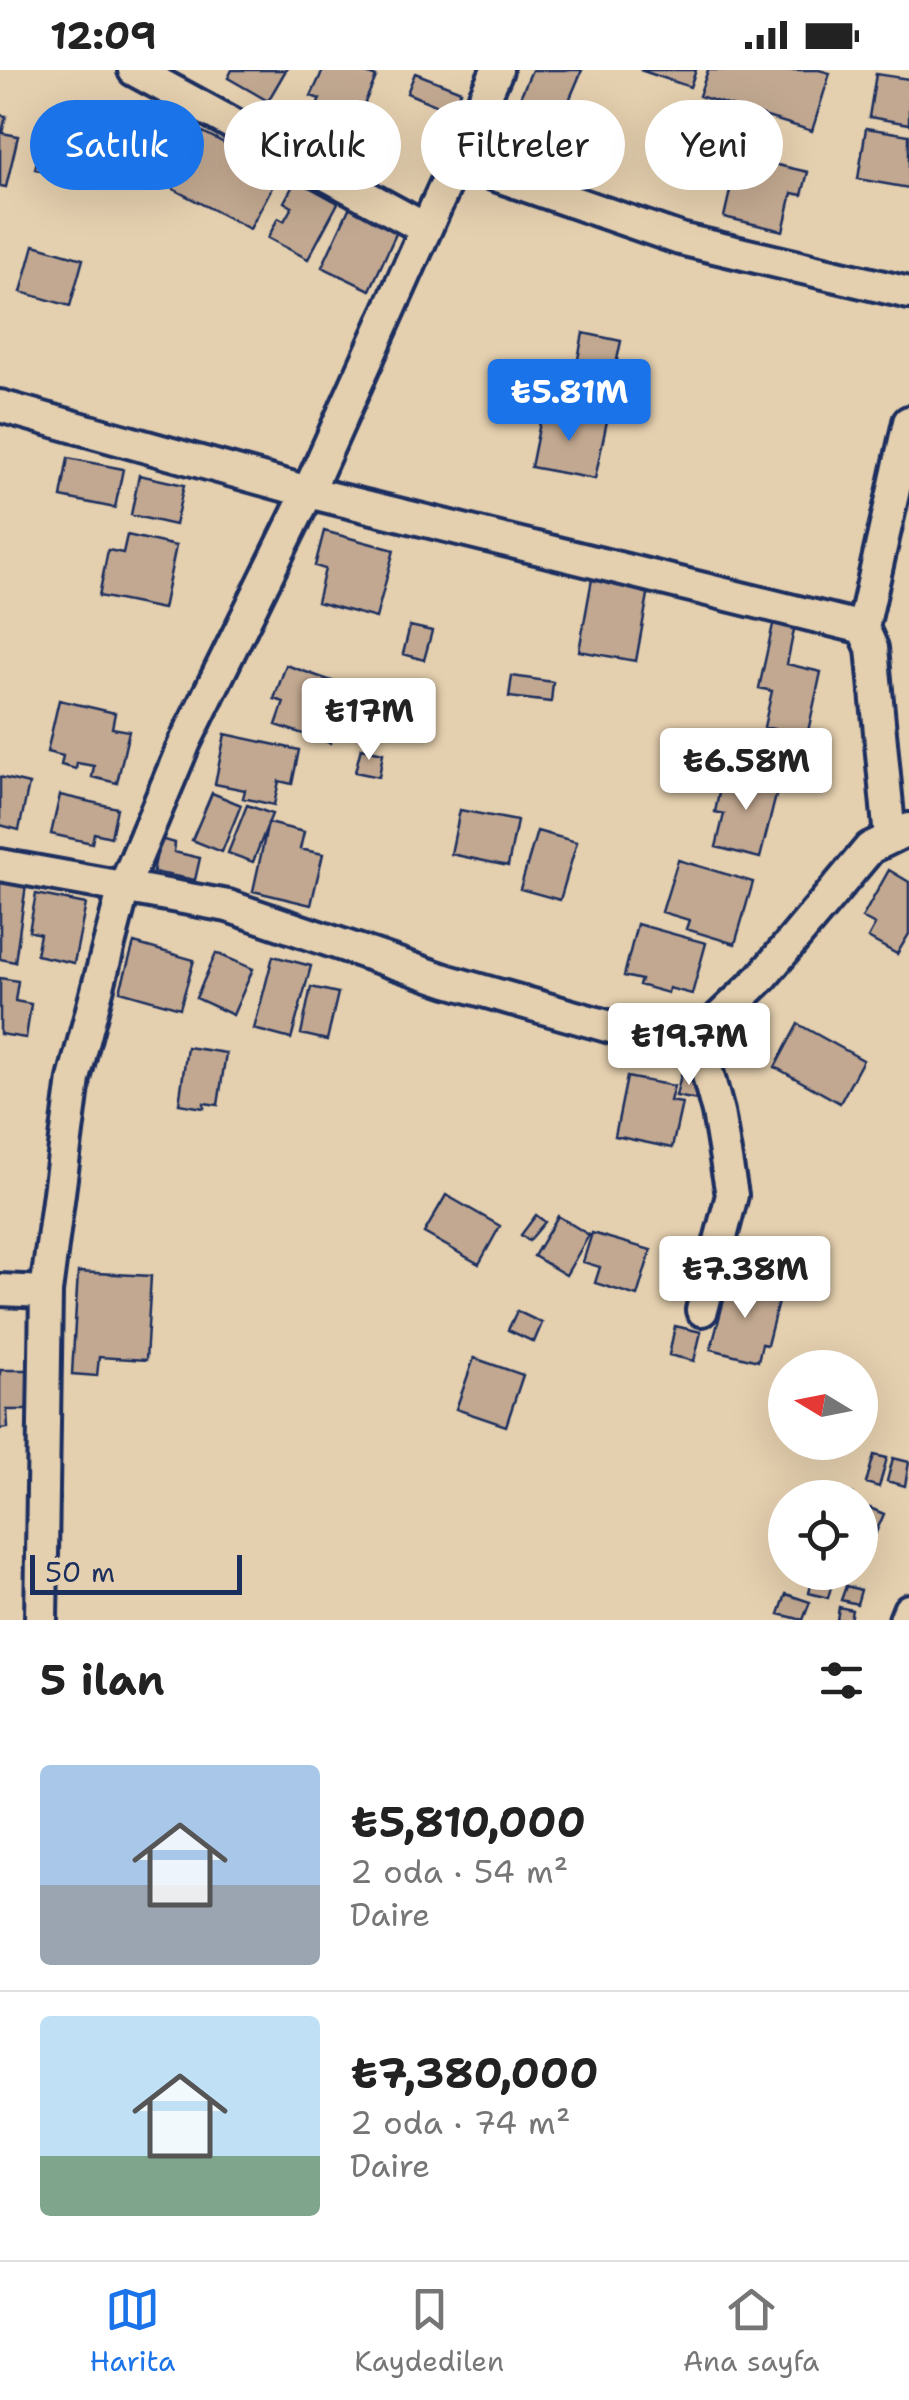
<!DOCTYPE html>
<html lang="tr">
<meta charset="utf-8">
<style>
:root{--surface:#fff;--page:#f6f6f6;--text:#222;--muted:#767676;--line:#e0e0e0;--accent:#1a73e8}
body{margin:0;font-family:"Shantell Sans",sans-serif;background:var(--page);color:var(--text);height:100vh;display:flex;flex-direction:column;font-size:38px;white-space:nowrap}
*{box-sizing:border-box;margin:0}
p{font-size:32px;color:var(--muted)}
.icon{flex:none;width:55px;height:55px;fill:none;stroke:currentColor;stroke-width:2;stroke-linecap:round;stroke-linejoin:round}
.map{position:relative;height:1550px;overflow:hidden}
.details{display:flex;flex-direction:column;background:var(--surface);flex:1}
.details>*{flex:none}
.guide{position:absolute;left:30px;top:30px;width:850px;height:90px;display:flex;gap:20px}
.needle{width:65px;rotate:280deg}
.buttons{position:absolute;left:768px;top:1280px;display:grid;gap:20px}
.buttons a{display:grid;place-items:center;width:110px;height:110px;border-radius:50%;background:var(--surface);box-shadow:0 10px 40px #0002;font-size:50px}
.scale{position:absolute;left:30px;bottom:25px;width:212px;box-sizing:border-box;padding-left:10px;border:5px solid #1b2f5e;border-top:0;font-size:28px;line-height:35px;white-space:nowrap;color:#1b2f5e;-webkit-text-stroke:8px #e4cfae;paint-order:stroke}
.price{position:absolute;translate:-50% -85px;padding:0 22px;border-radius:10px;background:#fff;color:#222;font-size:32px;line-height:65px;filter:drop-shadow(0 2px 5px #0008)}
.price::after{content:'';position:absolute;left:50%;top:60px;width:30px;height:22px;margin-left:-15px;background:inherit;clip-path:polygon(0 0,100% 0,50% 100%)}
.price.selected{background:var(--accent);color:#fff}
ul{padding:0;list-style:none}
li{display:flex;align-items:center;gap:30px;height:250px;padding:0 40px}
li+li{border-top:2px solid var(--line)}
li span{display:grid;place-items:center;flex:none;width:280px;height:200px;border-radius:10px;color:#555}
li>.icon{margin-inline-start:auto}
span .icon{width:120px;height:120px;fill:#fffc;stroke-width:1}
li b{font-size:42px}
h2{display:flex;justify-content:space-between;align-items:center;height:120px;padding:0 40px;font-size:42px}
.tag{padding:0 35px;border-radius:45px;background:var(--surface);box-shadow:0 10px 40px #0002;font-size:35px;line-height:90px}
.tag.selected{background:var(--accent);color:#fff}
.status{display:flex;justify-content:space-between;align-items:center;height:70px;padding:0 50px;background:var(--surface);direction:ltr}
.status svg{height:28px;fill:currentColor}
.dock{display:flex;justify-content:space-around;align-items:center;height:140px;border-top:2px solid var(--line);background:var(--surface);font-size:28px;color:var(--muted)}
.dock a{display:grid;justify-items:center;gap:5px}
.dock .selected{color:var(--accent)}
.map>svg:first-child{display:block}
</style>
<div class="status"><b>12:09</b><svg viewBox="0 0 49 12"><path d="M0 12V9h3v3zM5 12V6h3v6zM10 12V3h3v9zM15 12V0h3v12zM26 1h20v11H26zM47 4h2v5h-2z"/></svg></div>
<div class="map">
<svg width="909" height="1550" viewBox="0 0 909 1550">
<rect width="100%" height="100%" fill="#e4cfae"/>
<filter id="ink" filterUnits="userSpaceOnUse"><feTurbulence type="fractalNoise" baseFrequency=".01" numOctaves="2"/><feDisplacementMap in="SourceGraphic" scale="20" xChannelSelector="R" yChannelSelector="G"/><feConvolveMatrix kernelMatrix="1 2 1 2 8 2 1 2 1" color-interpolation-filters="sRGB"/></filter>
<g filter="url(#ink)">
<path fill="#c2a890" stroke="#1b2f5e" stroke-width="2.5" d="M232,0H286L268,31L228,8Z
M323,0H360L376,7L349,69L310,52L320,29L311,26Z
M532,0H582L557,59L514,41Z
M640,0H696L690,17Z
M708,0H819L830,3L812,61L699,26Z
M415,3L461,21L452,42L407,23Z
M876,4L909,9V54L869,47Z
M0,45L6,46L2,63L18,66L6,117L0,116Z
M866,58L909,65V118L858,109Z
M203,62L280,102L250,159L173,119Z
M40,77L77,85L72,108L35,99Z
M738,86L808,102L802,125L792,123L783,161L724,147Z
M296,110L338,133L308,189L268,168L278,148L284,151L292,137L284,132Z
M352,132L400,155L370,220L322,197Z
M34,175L83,189L70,236L21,222Z
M583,263L621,271L611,318L574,310Z
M543,338L607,351L595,409L531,397Z
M68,388L123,399L115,438L61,427Z
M139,405L184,415L175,455L131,445Z
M324,461L394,480L376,548L317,532L325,499L315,496Z
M127,465L176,476L163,539L99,526L108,480L123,483Z
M592,509L649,519L636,591L579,581Z
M774,550L795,555L787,594L821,602L807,666L764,657L772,621L759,618Z
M410,556L432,561L424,590L403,584Z
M286,595L349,617L330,673L276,655L284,632L274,629Z
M512,606L553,612L551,632L509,627Z
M59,630L115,643L112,658L129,661L117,713L92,707L94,696L77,693L76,699L61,695L63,686L47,682Z
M225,664L299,680L292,714L279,711L274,735L243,728L245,720L215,714Z
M361,678L383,683L379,707L355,702Z
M735,699L780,710L760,788L716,777L724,744L715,742L720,718L730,721Z
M0,707L29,714L19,760L0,755Z
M212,723L241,735L222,782L192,770Z
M60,725L117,738L111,767L94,763L92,773L51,764Z
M247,735L272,744L253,792L228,783Z
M460,740L517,751L508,796L451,784Z
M268,753L304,762L300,779L323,784L311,835L253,821Z
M537,761L577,772L560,830L520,819Z
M160,769L175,773L174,782L200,788L195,810L153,802Z
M678,790L753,812L735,874L686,859L689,850L662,842Z
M889,800L909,812V864L897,884L868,868L875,855L862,848Z
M0,811L26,815L15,892L0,889Z
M36,824L86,834L74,893L36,885L40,864L29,861Z
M637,854L706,873L692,924L669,918L668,923L639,915L641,910L624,906Z
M134,873L194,890L180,938L120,921Z
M216,883L253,899L233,945L196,928Z
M273,886L311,896L291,969L254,959Z
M0,908L18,911L15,931L31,934L26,968L0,964Z
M311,917L338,923L327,970L301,964Z
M798,954L863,990L840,1033L775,997Z
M187,977L226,983L218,1035L204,1033V1038L179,1034Z
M681,1005L701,1009L697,1030L676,1026Z
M627,1007L674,1016L670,1031L682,1033L672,1078L615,1066Z
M446,1125L500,1156L479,1194L424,1163Z
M536,1145L545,1152L529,1171L521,1165Z
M558,1146L589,1165L566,1205L534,1186Z
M592,1163L651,1180L637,1226L595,1213L600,1197L583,1192Z
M78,1202L151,1206L146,1290L99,1287L97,1306L72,1304Z
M729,1211L780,1224L767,1275L762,1274L758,1291L711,1279Z
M517,1241L542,1253L534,1272L508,1260Z
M675,1256L701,1262L694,1291L669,1285Z
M474,1288L523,1305L506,1356L456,1339Z
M0,1300H31V1340H7L8,1358L0,1359Z
M874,1385L887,1388L879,1417L866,1413Z
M893,1388L909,1392L905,1416L887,1411Z
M834,1420L853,1424L852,1428H832Z
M870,1438L884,1444L874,1467L861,1461Z
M814,1502H835L828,1528L809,1523Z
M846,1516L861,1520L857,1534L841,1530Z
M786,1524L810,1532L803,1550L779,1544Z
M839,1537L852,1540L850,1550H837Z"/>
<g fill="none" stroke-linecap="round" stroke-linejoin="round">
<g stroke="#1b2f5e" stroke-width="38">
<path id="street" d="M134,0L424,158
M455,91L680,169L909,223
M0,336L308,422L863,558
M890,768L872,578L863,558L909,352
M0,795L228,836L448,911L653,969L698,968L762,907L870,778L909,759
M698,968L718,1042L732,1125L702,1240
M0,1220L46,1222
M41,1550L46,1222L74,1009L124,817L185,672L308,422L497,0
M905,1550L909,1540"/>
</g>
<use href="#street" stroke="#e4cfae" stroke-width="30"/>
</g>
</g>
</svg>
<div class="buttons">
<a><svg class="needle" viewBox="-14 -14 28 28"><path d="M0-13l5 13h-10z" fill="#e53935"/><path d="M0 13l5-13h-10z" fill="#767676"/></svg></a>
<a><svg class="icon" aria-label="locate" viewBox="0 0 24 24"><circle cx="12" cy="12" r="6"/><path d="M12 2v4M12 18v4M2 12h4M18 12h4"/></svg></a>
</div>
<div class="scale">50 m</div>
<b class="price selected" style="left:569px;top:374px">₺5.81M</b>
<b class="price" style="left:369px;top:693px">₺17M</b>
<b class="price" style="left:746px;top:743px">₺6.58M</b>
<b class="price" style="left:689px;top:1018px">₺19.7M</b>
<b class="price" style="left:745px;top:1251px">₺7.38M</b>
<div class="guide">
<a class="tag selected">Satılık</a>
<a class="tag">Kiralık</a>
<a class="tag">Filtreler</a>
<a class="tag">Yeni</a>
</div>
</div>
<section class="details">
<h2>5 ilan<svg class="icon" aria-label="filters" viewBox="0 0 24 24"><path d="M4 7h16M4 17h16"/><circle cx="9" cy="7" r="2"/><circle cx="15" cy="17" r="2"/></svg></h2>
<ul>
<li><span style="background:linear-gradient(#a9c7e8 60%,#9aa5b1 0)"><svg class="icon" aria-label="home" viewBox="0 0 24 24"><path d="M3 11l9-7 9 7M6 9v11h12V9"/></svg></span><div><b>₺5,810,000</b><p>2 oda · 54 m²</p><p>Daire</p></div></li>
<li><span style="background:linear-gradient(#bfe0f5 70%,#7fa58c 0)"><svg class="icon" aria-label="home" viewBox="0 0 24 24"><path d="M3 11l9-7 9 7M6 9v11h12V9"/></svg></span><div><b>₺7,380,000</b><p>2 oda · 74 m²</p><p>Daire</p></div></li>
</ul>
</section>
<nav class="dock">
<a class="selected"><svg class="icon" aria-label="map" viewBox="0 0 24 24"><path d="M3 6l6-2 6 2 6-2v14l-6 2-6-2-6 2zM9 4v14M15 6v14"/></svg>Harita</a>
<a><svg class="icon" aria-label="saved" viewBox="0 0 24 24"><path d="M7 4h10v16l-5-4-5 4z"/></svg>Kaydedilen</a>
<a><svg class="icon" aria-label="home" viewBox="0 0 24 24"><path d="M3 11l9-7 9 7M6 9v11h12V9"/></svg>Ana sayfa</a>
</nav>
